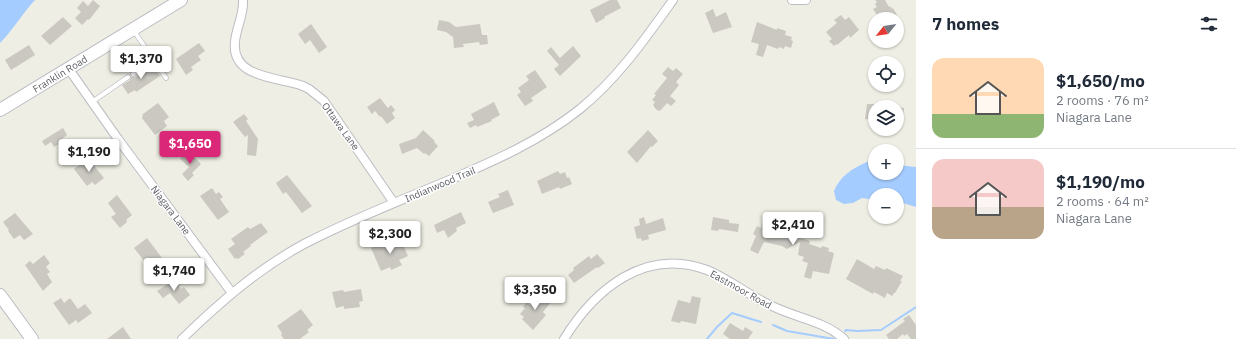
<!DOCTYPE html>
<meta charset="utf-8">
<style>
:root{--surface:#fff;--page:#f6f6f7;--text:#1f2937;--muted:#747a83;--line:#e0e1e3;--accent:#db2777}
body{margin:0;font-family:"IBM Plex Sans",sans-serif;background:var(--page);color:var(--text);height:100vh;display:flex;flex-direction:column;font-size:15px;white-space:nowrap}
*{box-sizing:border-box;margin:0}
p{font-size:13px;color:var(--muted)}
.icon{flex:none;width:22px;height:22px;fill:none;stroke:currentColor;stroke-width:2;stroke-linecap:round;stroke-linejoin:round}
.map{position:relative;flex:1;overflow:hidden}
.details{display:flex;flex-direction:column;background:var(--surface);width:320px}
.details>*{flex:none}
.needle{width:26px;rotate:240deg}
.controls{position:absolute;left:868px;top:12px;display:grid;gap:8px}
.controls a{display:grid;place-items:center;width:36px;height:36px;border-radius:50%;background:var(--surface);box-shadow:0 1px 3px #0004;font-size:20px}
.price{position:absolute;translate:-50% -34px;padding:0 9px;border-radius:4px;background:#fff;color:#222;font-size:13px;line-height:26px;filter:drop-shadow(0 1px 2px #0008)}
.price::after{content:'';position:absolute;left:50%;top:24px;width:12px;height:9px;margin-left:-6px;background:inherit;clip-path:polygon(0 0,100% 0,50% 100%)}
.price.on{background:var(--accent);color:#fff}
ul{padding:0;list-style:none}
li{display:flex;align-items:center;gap:12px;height:100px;padding:0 16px}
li+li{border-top:1px solid var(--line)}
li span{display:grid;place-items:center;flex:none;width:112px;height:80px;border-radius:12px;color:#555}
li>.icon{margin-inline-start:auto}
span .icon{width:48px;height:48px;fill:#fffc;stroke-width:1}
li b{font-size:17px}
h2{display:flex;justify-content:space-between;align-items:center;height:48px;padding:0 16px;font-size:17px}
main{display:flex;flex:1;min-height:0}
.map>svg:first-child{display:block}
</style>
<main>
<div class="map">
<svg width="916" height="339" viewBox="0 0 916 339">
<rect width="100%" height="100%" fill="#efeee4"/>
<path fill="#a4ccff" d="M0,0H35C22,14 13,30 0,43Z
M867,162H875V173H897V165L916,167V207L903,203H897V195H875V200L862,198L853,203L844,204L836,200L834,191C840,176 853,168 867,162Z"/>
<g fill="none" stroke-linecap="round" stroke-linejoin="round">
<path stroke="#a4ccff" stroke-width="2" d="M773,325L787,331L834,339
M845,331L846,330L857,331L881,330L916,307
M707,339L717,327L732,313L761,322"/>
</g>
<path fill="#cac8c1" d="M93,0L100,6L89,20L88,19L82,25L75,18L81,12L77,8L83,1L88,6Z
M610,0H617L621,8L604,17L605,18L596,23L590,10Z
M875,0H885L889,7L890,6L892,9L893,8L897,15L891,19H883L881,16L879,18L873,9L877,7L875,4L877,2Z
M713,9L716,17L726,12L732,27L713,33L705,13Z
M841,15L845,20L849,17L859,30L850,38L849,35L837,45L836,44L834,46L829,41L832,39L826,32L837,23L834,20Z
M63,17L72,26L50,45L41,36Z
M439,20L449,22L456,27L480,24L482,35H487L488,44L480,45L479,42L463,44L464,47L454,48L453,37L446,32L437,30Z
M757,22L777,30V28L786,31L785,35L792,37L791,40L793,41L791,48L785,46L784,49L779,47L778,49L767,45L763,57L756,55L759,44L751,42Z
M311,24L327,47L319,53L310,40L305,44L298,34Z
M199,43L205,51L198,56L201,60L191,67L193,70L186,75L176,59Z
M29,45L35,55L11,70L5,60Z
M573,46L581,56L560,76L554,69L559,65L547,51L551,47L560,58Z
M152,66L154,69H155L160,76L136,92L135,90L128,94L122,85L130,80L131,77H135Z
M668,67L673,71L676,68L683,74L676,82L679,85L670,96L676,101L671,106L667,103L660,111L659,110L658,111L654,107V106L653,105L655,102L652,100L656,95L654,94L667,78L662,74Z
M535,70L547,87L531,98L533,101L525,106L517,95L521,92L518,88L529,80L526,76Z
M380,98L388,108L391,105L395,110L392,113L395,118L387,124L381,116L380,117L375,111L372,114L367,107Z
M494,102L500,115L491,120L492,121L477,127L476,125L470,128L467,123L474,120L471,114Z
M158,103L169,117L164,121L167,126L155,135L142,118L143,114Z
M867,104H875V120L865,119Z
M897,107L904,108L902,123L897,122Z
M244,114L248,119L246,121L258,139L256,156L247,155L248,135L245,137L233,122Z
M63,128L67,135L58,142L59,144L54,147L51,142L45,146L42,141Z
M423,130L435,141L434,142L438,146L429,156L425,153L424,154L417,148L402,154L399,144L416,138Z
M648,130L658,141L652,147L651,146L637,163L627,152Z
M188,151L201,164L192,173L194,175L188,181L182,174L189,167L180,159Z
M88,158L104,178L95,185L92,182L87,186L74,169Z
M558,171L560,174L565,172L567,178L569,177L572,184L560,189L559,187L542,194L537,181Z
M287,175L312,206L302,213L286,192L283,194L276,183Z
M212,188L216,194L219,192L223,197L220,199L229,212L218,220L200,196Z
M508,190L514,205L493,213L488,202L500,197L498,194Z
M117,195L132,215L126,220L127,222L120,228L111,217L116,214L108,203Z
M461,212L466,223L456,228L457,231L448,238L444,230L437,233L434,225Z
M15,213L33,234L24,240L20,235L14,239L8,231L9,230L3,222Z
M644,217L646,224L663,218L666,230L648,235L649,239L642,241L641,238L637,239L634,227L640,225L639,219Z
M713,217L729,220V223L739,224L738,232L719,229L718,231L711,230Z
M766,217L768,218L771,222L780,225L781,220L792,223L791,231L794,232L793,235L810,241L809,244L821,248L822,246L829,248L828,251L834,253L829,274L813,271L811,279L804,277L808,263L802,261L804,257L798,255L800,242L787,249L782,246L764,242L758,254L750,250L756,236L753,234L757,226L761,228L763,219Z
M261,223L268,232L250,245L251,246L243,252L245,254L238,259L237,258L235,259L228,249L235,244L231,239L248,227L250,229Z
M147,238L162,258L149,267L134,248Z
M401,240L408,256L399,260L402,265L391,270L390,267L381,271L371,248L380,244L381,247L394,241L395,243Z
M597,254L605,263L598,268L597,267L574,283L568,275L574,270L573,268L589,256L591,259Z
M44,255L50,263L46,267L50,272L47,274L52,282L43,291L25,265L30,261L33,264Z
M857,259L874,269L876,266L885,270L886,268L903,276L900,281H902L895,293H894L892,296L887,293L885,298L874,292L873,294L846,279Z
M174,280L181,289L184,287L190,295L179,304L170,293L163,298L157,291Z
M361,289L363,301L359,302L360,307L344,309V306L336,308L332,292L343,290L344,292Z
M540,293L551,302L543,312L546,315L533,330L522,319L524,317L520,314L525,308L523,307L527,302L530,305Z
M692,296L701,298L696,324L681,321L680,323L671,321L678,300L690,303Z
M61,298L64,303L70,298L78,309L85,304L92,313L78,323L76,320L69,325L53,303Z
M301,309L313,325L307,330L309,332L300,339H284L281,335L282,333L277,326Z
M909,315L916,325V339H911L907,334L904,336L903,334L897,339H889L886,335L905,321L903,319Z
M730,323L743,331L745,327L753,332L748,339H730L723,334Z
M123,327L131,339H107Z"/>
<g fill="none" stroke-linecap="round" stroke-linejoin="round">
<g stroke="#bcbdc3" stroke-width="5.5">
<path id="lane" d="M134,31L166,78
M133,74L154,60
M92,102L128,77"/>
</g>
<g stroke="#bcbdc3" stroke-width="10">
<path id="street" d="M243,0C244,15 236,28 235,42C231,79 280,77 303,86L309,89L324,101L394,203
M792,0H806
M68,68L118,139L232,293
M182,339C219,303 258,269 304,244C350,220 399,201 447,181C494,161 540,141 580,109C618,78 645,39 673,0
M564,339C595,289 645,247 707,270C729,279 748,295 770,305C795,318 823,320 844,339"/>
</g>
<g stroke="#babcc3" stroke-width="14">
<g id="secondary">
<path id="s1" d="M0,110L181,0"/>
<path d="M0,295L32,339"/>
</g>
</g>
<use href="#lane" stroke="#fff" stroke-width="4"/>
<use href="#street" stroke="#fff" stroke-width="8"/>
<use href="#secondary" stroke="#fff" stroke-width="12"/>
</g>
<g text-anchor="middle" stroke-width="3" stroke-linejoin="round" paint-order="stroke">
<g font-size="10" fill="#5c5f65" stroke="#fff">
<text dy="4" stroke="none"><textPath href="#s1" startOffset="70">Franklin Road</textPath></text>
<text transform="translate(341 126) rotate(54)" y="4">Ottawa Lane</text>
<text transform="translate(440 184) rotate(-23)" y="4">Indianwood Trail</text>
<text transform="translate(171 210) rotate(53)" y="4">Niagara Lane</text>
<text transform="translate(741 289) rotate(29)" y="4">Eastmoor Road</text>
</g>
</g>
</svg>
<div class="controls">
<a><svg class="needle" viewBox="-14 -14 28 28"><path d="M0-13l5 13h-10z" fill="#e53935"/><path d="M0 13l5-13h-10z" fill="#747a83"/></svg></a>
<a><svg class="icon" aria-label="locate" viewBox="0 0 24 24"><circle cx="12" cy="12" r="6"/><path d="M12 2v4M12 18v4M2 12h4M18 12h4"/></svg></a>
<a><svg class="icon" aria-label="layers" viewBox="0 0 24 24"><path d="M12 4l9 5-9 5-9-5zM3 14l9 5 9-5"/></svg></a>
<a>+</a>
<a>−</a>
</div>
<b class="price" style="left:141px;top:80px">$1,370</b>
<b class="price on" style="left:190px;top:165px">$1,650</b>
<b class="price" style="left:89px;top:173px">$1,190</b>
<b class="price" style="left:793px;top:246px">$2,410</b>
<b class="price" style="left:390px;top:255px">$2,300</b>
<b class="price" style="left:174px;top:292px">$1,740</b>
<b class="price" style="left:535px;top:311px">$3,350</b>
</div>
<section class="details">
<h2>7 homes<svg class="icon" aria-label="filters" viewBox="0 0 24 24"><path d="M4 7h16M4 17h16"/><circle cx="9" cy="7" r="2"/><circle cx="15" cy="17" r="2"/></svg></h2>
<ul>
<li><span style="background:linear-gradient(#ffd9b3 70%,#8fb573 0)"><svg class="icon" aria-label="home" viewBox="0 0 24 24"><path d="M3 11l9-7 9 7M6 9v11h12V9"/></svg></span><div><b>$1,650/mo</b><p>2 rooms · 76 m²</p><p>Niagara Lane</p></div></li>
<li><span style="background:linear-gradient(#f6c9c9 60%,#b9a48a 0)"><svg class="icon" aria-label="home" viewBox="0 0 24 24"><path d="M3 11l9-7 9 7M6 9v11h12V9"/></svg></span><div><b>$1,190/mo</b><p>2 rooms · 64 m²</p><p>Niagara Lane</p></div></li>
</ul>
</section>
</main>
